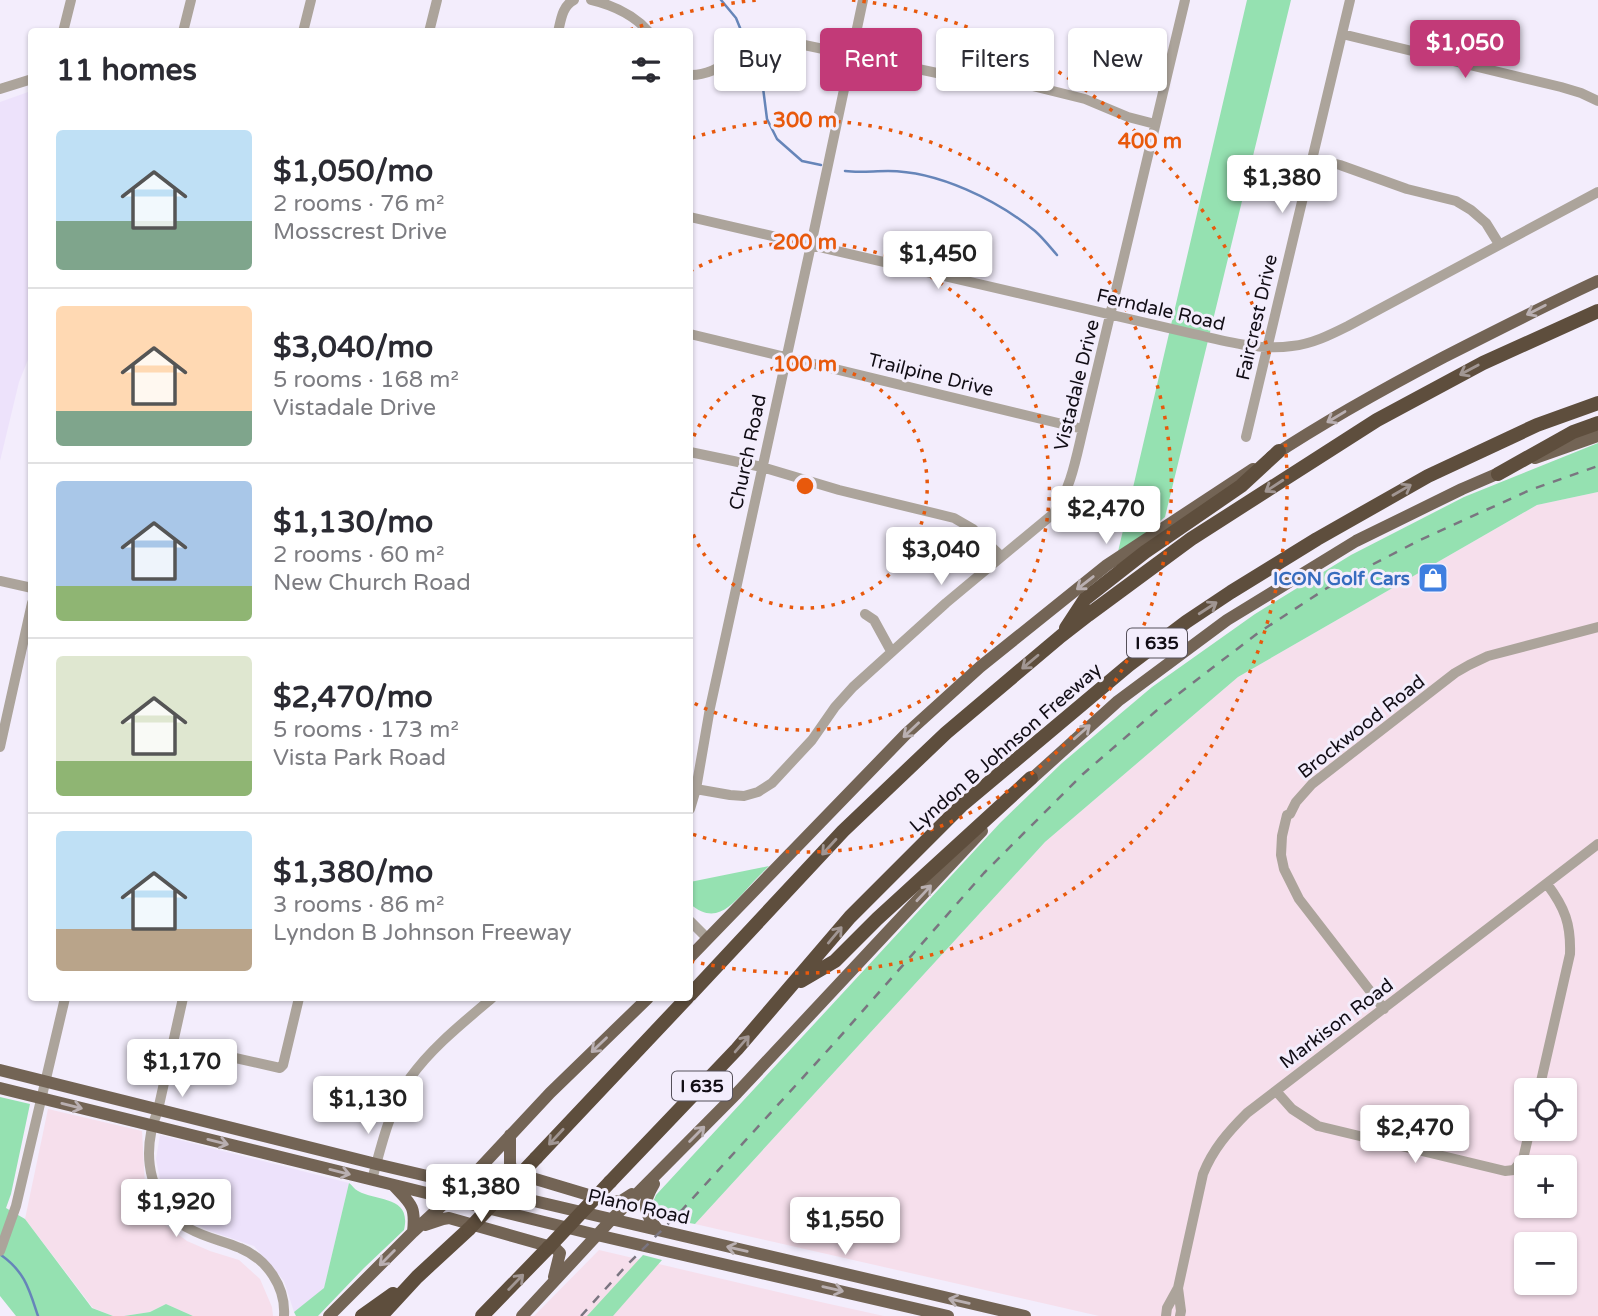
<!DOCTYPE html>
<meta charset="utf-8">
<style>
:root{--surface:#fff;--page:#f2f2f3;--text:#2b2b33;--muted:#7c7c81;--line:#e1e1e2;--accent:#c23a78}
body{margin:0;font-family:"Varela Round",sans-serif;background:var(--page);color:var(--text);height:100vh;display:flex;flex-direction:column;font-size:26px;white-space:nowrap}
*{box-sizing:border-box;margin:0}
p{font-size:23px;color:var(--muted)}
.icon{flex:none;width:38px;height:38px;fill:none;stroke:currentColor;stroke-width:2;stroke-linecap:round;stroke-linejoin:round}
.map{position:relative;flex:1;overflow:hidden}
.panel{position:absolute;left:28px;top:28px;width:665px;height:973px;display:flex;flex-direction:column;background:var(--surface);border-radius:7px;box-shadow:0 2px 5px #0004}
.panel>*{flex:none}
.top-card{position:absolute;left:714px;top:28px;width:665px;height:63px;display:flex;gap:14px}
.controls{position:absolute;left:1514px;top:1078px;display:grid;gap:14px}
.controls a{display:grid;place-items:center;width:63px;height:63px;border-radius:7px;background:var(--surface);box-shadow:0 2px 5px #0004;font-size:35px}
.price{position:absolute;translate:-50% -60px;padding:0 16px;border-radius:7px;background:#fff;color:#222;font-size:23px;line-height:46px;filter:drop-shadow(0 2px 4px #0008)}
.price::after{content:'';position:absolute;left:50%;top:42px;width:21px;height:16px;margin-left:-10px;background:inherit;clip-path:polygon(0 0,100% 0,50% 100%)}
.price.active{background:var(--accent);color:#fff}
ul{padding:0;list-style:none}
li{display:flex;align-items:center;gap:21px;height:175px;padding:0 28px}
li+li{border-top:2px solid var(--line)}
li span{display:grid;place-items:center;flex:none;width:196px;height:140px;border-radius:7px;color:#555}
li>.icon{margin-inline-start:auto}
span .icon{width:84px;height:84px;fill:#fffc;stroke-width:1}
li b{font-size:30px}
h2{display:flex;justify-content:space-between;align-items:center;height:84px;padding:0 28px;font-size:30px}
.chip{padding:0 24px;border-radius:7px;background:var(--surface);box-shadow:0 2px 5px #0004;font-size:24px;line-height:63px}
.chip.active{background:var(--accent);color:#fff}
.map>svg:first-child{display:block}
</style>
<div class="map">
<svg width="1598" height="1316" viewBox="0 0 1598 1316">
<rect width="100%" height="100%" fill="#f3edfc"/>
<path fill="#ede2fb" d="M31,91V352L19,382L0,461V102Z
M160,1135L349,1183L324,1289L294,1312L284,1281L254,1246L207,1230L179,1213L162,1189L156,1159Z"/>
<path fill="#f6dfec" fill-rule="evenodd" d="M1598,492V1316H1099L695,1224L1045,842L1238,677L1537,505ZM1526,1090H1564V1129H1526ZM1526,1167H1564V1206H1526ZM1526,1244H1564V1283H1526Z
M48,1109L142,1131L146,1203L164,1224L187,1241L210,1251L239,1260L260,1279L272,1307L273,1316H193L166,1304L150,1312L124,1316H113L93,1308L25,1219Z
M599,1250L825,1303L884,1316H534Z"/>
<path fill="#95e1b1" d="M1247,0H1291L1165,517L1117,556Z
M1598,443V492L1537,505L1238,677L1045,842L695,1224L655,1217L650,1209L656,1195L1000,823L1062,763L1152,687L1255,614L1351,555L1464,497Z
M769,866C761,874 753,882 746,890C728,909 714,924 690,904V882Z
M0,1097L30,1104L11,1194L6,1208L25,1219L92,1308L113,1316H16L0,1296Z
M349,1183C352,1185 354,1189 358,1191C377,1202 412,1195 404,1230L364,1268L318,1316H296L294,1312L324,1288Z
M643,1255L662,1260L613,1316H587Z
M166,1304L193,1316H124L150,1312Z"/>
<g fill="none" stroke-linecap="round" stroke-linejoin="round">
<path stroke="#6685b9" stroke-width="2.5" d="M721,0L736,18L747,45
M752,58L762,80L767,119L777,139L802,161L821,165
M845,171C859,173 873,171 888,171C938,171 997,200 1035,231C1043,238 1050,247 1057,255
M1,1255C25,1272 29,1289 38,1316"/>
<path stroke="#aca49b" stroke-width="10" d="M591,0C612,5 634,15 649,32
M63,32L71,0
M183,32L191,0
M303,32L311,0
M429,32L437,0
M558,32C561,20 562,6 574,0
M1342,34L1561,87L1581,93L1598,101
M690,75C712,76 731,59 751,50C763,45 777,43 790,42L937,73L996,77L1085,99L1128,117L1155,124
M0,89L32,79
M1312,158L1340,165L1407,189L1456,201L1471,210L1486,223L1499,244
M690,217L1194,334C1226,341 1260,351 1292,346C1312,344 1330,335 1348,326L1598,192
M690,334L1083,429
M1246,437L1350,0
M690,452L762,467L839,490L954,518L973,529L1001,556
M0,581L32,588
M865,614L874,620L891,651
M0,747L32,603
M690,788L730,795L744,796L758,792L772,783L812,740L835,707L853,687L946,603L1053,514C1071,489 1076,458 1083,429L1185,0
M690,809L696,789L710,708L811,245L863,0
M690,921L708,939
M183,998L158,1110C143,1147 146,1185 173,1215C178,1221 183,1226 190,1229C206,1238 224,1241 240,1248C267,1259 286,1287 284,1316
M1384,1009L1299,899L1284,869L1281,855L1282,836L1287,815L1290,814L1296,802L1312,784L1455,673L1469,665L1488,656L1598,627
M173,1044L280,1068L283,1065L299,998
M1539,1090L1570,954C1571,924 1565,908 1547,884
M1276,1091L1292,1109L1318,1126L1505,1171L1514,1170L1523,1159L1530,1129
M372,1180C381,1146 390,1108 410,1078C432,1047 464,1022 492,998
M0,1251L16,1206L65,998
M1178,1288L1181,1311L1180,1316
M1166,1316L1167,1308L1178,1288L1203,1174C1213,1149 1228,1132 1247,1113L1598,844"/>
<path stroke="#736455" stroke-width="12" d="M1271,457C1327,420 1385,388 1444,357C1495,331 1546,305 1598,281
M1535,458L1598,436
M1026,784L1118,701L1227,620L1356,541L1462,489L1506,470
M690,957L906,734L980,667L1107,565L1253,469
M0,1070L376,1164L1025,1316
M0,1088L597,1235L948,1316
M510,1135V1163L512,1172L612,1202L621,1201L632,1194
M654,1184C642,1204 643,1212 658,1230
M394,1186C411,1204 416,1206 413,1232
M425,1225L443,1219L449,1218L555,1248L560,1253L554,1277
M329,1316L413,1232L464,1185L550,1093L648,998
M522,1316L611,1220L737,1093L982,831"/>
<path stroke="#5e4e3d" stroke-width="14" d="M1498,474L1573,432L1598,423
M1066,628L1085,599L1145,552L1241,486L1279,451
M801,981L835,961L877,919L1031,778
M690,995L843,831L946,733L1061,636L1088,615L1191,539L1377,420L1483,363L1598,311
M536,1158L687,998
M610,1182L737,1049L850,917L961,806L1129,665L1186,622L1231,592L1317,539L1428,476L1537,425L1598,403
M362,1316L393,1294
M381,1316L417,1277L469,1229
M482,1316L549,1247"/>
<path stroke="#7a7580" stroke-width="2.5" stroke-dasharray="9 9" stroke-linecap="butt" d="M581,1316L626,1266L682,1210L838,1039L984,873L1083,774L1156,711L1258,633L1327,588L1420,540L1530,490L1598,466"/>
<path stroke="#5e4e3d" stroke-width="14" d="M469,1229L536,1158
M549,1247L610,1182"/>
</g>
<defs><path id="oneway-shaft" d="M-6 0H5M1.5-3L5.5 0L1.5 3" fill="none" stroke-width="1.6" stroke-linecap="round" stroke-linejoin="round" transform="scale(1.75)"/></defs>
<g stroke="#b9afb1">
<use href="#oneway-shaft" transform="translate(1536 310) rotate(153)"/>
<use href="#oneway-shaft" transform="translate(1336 417) rotate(149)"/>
<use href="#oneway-shaft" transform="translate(1085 583) rotate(142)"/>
<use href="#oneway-shaft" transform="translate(911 730) rotate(137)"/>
<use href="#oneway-shaft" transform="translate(1082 732) rotate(-41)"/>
<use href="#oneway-shaft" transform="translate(924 893) rotate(-47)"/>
<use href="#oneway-shaft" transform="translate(599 1045) rotate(136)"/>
<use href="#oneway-shaft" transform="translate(72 1106) rotate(14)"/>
<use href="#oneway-shaft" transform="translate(697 1134) rotate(-45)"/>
<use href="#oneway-shaft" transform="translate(218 1142) rotate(14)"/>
<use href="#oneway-shaft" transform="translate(340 1172) rotate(14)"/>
<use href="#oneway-shaft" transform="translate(737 1249) rotate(-167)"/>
<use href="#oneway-shaft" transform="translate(387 1258) rotate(135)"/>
<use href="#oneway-shaft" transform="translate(833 1289) rotate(13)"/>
<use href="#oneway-shaft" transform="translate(959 1301) rotate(-167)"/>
</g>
<g stroke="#a19693">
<use href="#oneway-shaft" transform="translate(1469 370) rotate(152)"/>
<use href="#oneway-shaft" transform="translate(1274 486) rotate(147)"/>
<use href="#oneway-shaft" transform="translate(1402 490) rotate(-30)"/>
<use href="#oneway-shaft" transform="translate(1208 608) rotate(-33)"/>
<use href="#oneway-shaft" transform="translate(1030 662) rotate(140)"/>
<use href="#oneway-shaft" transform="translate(829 847) rotate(132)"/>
<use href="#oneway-shaft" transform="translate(835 935) rotate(-50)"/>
<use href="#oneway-shaft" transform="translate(742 1044) rotate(-49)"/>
<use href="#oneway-shaft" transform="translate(556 1137) rotate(133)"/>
<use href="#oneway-shaft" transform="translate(516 1282) rotate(-46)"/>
</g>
<g fill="none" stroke="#e8590c" stroke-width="3.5" stroke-dasharray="3.5 7">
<path d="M690 446A122 122 0 1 1 690 526"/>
<path d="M690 271A244 244 0 1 1 690 701"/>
<path d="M692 138A366 366 0 1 1 692 834"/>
<path d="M630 30A488 488 0 0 1 758 0M852 0A488 488 0 1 1 691 961"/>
</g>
<defs>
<g id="shop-square" transform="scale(1.575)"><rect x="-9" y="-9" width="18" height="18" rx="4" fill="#3f7fe0" stroke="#f3edfc"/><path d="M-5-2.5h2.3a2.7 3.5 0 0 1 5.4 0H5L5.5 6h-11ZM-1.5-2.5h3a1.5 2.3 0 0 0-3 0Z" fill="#fff"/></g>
</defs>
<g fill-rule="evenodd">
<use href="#shop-square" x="1433" y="578"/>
</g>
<g text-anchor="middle" stroke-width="6" stroke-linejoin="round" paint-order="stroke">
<g fill="#f3edfc" stroke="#55505a" stroke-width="2">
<rect x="1127" y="628.5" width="60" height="29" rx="5"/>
<rect x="672" y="1071.5" width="60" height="29" rx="5"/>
</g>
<g font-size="18" font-weight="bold" fill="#110d15">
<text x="1157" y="649">I 635</text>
<text x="702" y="1092">I 635</text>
</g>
<g font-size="19" fill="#110d15" stroke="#f3edfc">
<text transform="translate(1161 309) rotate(13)" y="7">Ferndale Road</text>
<text transform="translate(1256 317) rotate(-77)" y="7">Faircrest Drive</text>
<text transform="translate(931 374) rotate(14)" y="7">Trailpine Drive</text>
<text transform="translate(1076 385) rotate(-76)" y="7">Vistadale Drive</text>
<text transform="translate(747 452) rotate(-78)" y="7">Church Road</text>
<text transform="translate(1361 726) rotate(-38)" y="7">Brockwood Road</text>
<text transform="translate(1005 747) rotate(-41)" y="7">Lyndon B Johnson Freeway</text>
<text transform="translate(1336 1023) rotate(-37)" y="7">Markison Road</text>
<text transform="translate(639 1206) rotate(13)" y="7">Plano Road</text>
</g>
<g font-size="19" font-weight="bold" fill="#366cbe" stroke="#f3edfc" text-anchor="end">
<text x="1410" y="585">ICON Golf Cars</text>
</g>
</g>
<circle cx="805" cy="486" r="10" fill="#e8590c" stroke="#f3edfc" stroke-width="3.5"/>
<g font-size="21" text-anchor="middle" font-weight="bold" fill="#e8590c" stroke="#f3edfc" stroke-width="6" stroke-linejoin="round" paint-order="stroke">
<text x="805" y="127">300 m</text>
<text x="1150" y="148">400 m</text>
<text x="805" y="249">200 m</text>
<text x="805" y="371">100 m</text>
</g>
</svg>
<div class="controls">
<a><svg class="icon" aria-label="locate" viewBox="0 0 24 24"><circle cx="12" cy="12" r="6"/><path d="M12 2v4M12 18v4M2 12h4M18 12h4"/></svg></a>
<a>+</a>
<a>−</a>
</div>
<b class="price active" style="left:1465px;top:80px">$1,050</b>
<b class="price" style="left:1282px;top:215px">$1,380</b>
<b class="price" style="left:938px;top:291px">$1,450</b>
<b class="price" style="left:1106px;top:546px">$2,470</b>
<b class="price" style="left:941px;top:587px">$3,040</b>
<b class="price" style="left:182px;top:1099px">$1,170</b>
<b class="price" style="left:368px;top:1136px">$1,130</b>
<b class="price" style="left:1415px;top:1165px">$2,470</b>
<b class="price" style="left:481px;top:1224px">$1,380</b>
<b class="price" style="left:176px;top:1239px">$1,920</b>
<b class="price" style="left:845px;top:1257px">$1,550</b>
<div class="top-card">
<a class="chip">Buy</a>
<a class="chip active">Rent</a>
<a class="chip">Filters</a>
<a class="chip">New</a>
</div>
<section class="panel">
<h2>11 homes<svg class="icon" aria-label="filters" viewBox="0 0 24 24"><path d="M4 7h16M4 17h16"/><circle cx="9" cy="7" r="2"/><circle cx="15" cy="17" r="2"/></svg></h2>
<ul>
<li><span style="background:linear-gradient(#bfe0f5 65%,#7fa58c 0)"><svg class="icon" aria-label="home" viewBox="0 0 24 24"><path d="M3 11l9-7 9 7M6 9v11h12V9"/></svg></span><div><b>$1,050/mo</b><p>2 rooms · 76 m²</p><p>Mosscrest Drive</p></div></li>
<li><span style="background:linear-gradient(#ffd9b3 75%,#7fa58c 0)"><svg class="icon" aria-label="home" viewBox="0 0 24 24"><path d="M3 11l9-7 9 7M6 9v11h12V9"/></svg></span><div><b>$3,040/mo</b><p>5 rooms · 168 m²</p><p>Vistadale Drive</p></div></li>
<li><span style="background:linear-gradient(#a9c7e8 75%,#8fb573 0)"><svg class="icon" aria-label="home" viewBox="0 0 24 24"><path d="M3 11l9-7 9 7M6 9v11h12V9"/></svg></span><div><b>$1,130/mo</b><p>2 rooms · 60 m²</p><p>New Church Road</p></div></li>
<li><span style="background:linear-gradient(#dfe7d0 75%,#8fb573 0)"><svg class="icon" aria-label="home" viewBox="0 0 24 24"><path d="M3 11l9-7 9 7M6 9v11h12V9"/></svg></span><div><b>$2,470/mo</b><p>5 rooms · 173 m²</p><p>Vista Park Road</p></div></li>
<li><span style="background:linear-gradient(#bfe0f5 70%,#b9a48a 0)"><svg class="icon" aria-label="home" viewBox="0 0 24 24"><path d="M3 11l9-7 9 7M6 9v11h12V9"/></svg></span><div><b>$1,380/mo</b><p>3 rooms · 86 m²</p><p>Lyndon B Johnson Freeway</p></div></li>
</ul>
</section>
</div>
